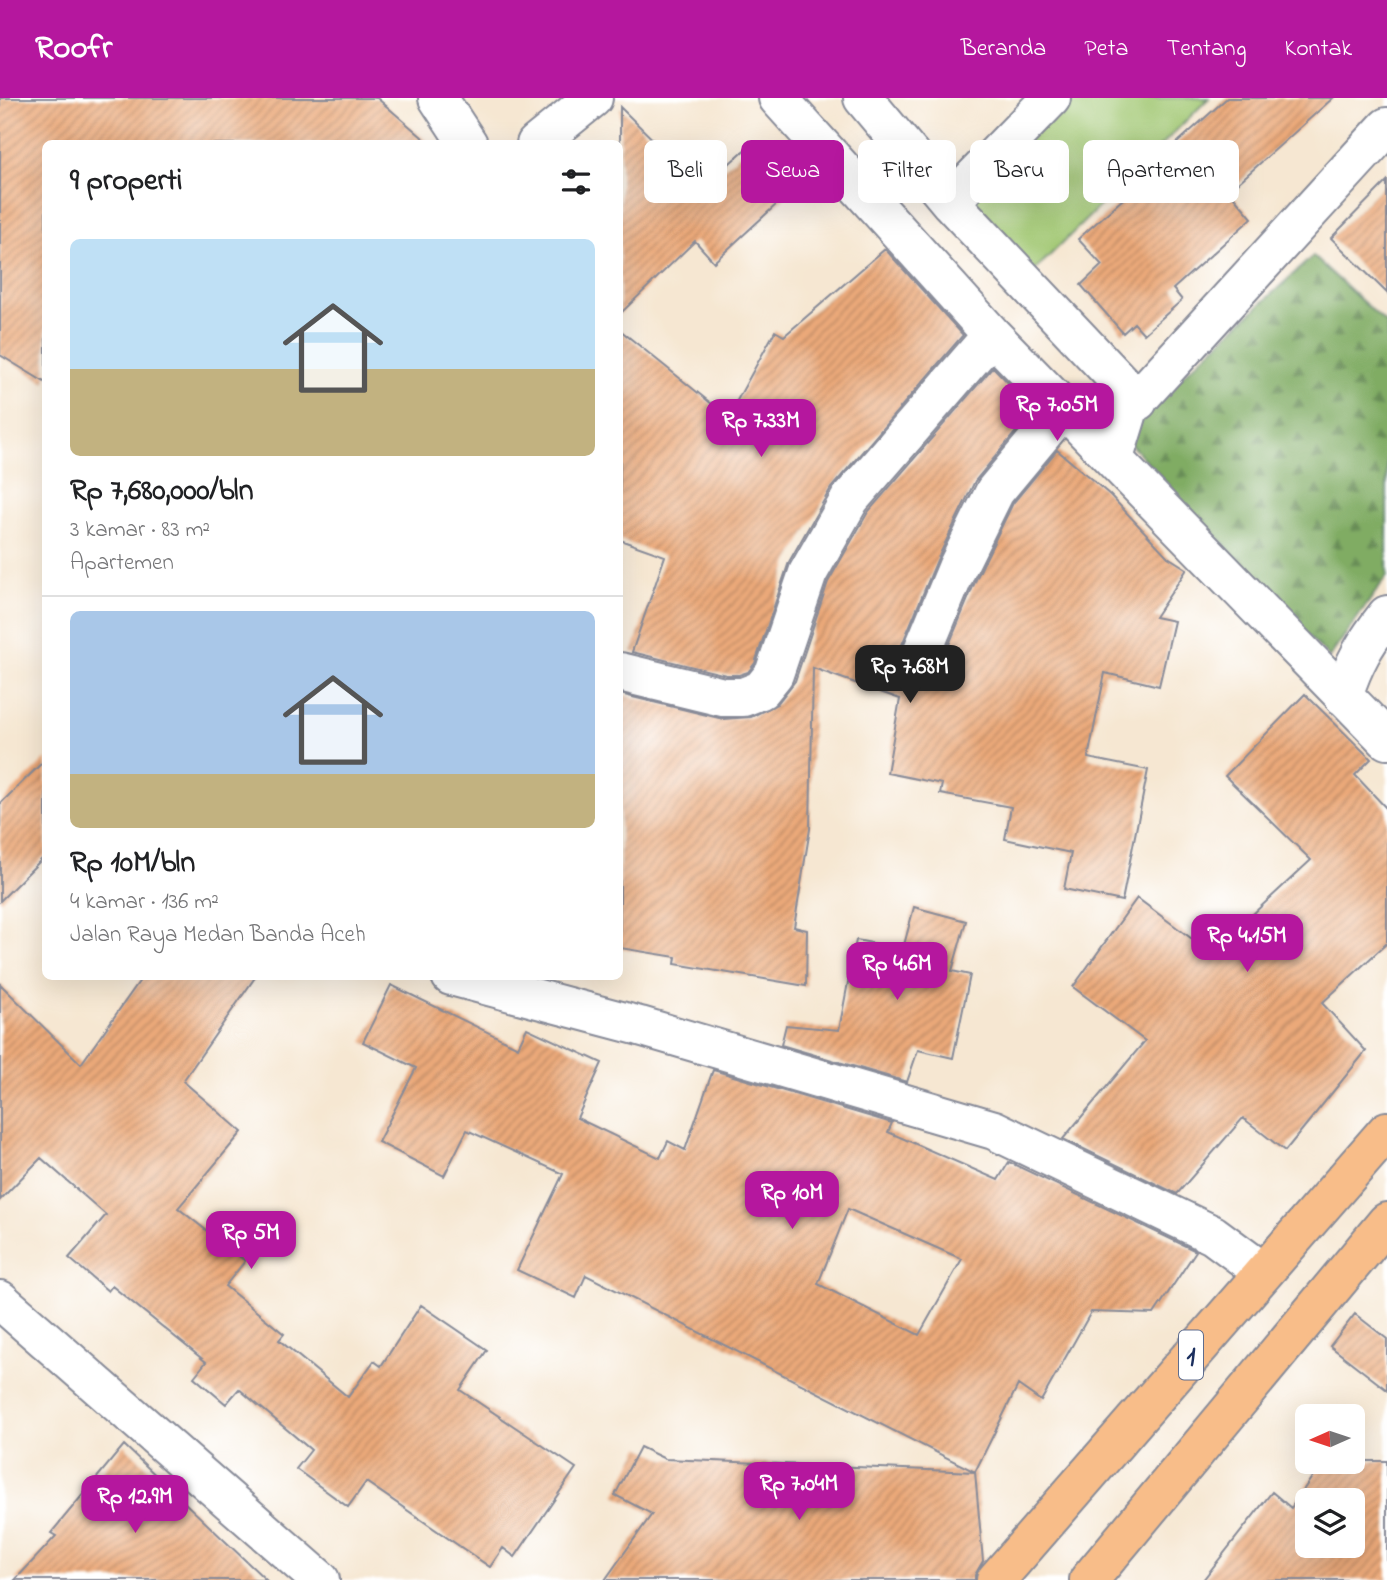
<!DOCTYPE html>
<html lang="id">
<meta charset="utf-8">
<style>
:root{--surface:#fff;--page:#f2f2f2;--text:#202124;--muted:#757577;--line:#e0e0e0;--accent:#b5179e}
body{margin:0;font-family:"Indie Flower",sans-serif;background:var(--page);color:var(--text);height:100vh;display:flex;flex-direction:column;font-size:26px;white-space:nowrap}
*{box-sizing:border-box;margin:0}
p{font-size:23px;color:var(--muted)}
.icon{flex:none;width:38px;height:38px;fill:none;stroke:currentColor;stroke-width:2;stroke-linecap:round;stroke-linejoin:round}
.map{position:relative;flex:1;overflow:hidden}
.panel{position:absolute;left:42px;top:42px;width:581px;height:840px;display:flex;flex-direction:column;background:var(--surface);border-radius:10px;box-shadow:0 7px 28px #0002}
.panel>*{flex:none}
.top-card{position:absolute;left:644px;top:42px;width:637px;height:63px;display:flex;gap:14px}
.needle{width:46px;rotate:267deg}
.buttons{position:absolute;left:1295px;top:1306px;display:grid;gap:14px}
.buttons a{display:grid;place-items:center;width:70px;height:70px;border-radius:10px;background:var(--surface);box-shadow:0 7px 28px #0002;font-size:35px}
.price{position:absolute;translate:-50% -60px;padding:0 16px;border-radius:14px;background:var(--accent);color:#fff;font-size:23px;line-height:46px;filter:drop-shadow(0 2px 4px #0008)}
.price::after{content:'';position:absolute;left:50%;top:42px;width:21px;height:16px;margin-left:-10px;background:inherit;clip-path:polygon(0 0,100% 0,50% 100%)}
.price.active{background:#222;color:#fff}
ul{padding:0;list-style:none}
li{display:grid;align-content:center;gap:14px;height:371px;padding:0 28px}
li+li{border-top:2px solid var(--line)}
li span{display:grid;place-items:center;height:217px;border-radius:10px;color:#555}
li>.icon{margin-inline-start:auto}
span .icon{width:126px;height:126px;fill:#fffc;stroke-width:1}
li b{font-size:30px}
h2{display:flex;justify-content:space-between;align-items:center;height:84px;padding:0 28px;font-size:30px}
.pill{padding:0 24px;border-radius:10px;background:var(--surface);box-shadow:0 7px 28px #0002;font-size:24px;line-height:63px}
.pill.active{background:var(--accent);color:#fff}
header{display:flex;align-items:center;gap:42px;box-sizing:border-box;height:98px;padding:0 35px;background:var(--accent);color:#fff}
header strong{font-size:33px}
nav{display:flex;gap:38px;margin-inline-start:auto;font-size:24px}
.map>svg:first-child{display:block}
</style>
<header>
<strong>Roofr</strong>
<nav><a>Beranda</a><a>Peta</a><a>Tentang</a><a>Kontak</a></nav>
</header>
<div class="map">
<svg width="1387" height="1482" viewBox="0 0 1387 1482">
<defs>
<pattern id="forest-firs" width="22" height="20" patternUnits="userSpaceOnUse" patternTransform="scale(1.75)"><rect width="22" height="20" fill="#80ac64"/><path d="M5 1l3.5 6h-7zM16 11l3.5 6h-7z" fill="#688c56"/></pattern>
<pattern id="building-hatch" width="6" height="6" patternUnits="userSpaceOnUse" patternTransform="scale(1.75)"><rect width="6" height="6" fill="#eba979"/><path d="M-1 1l2-2M0 6l6-6M5 7l2-2" fill="none" stroke="#be8a66"/></pattern>
</defs>
<rect width="100%" height="100%" fill="#fff"/>
<filter id="ink" filterUnits="userSpaceOnUse"><feTurbulence type="fractalNoise" baseFrequency=".0143" numOctaves="2"/><feDisplacementMap in="SourceGraphic" scale="14" xChannelSelector="R" yChannelSelector="G"/><feConvolveMatrix kernelMatrix="1 2 1 2 8 2 1 2 1" color-interpolation-filters="sRGB"/></filter>
<filter id="wash" filterUnits="userSpaceOnUse"><feTurbulence type="fractalNoise" baseFrequency=".00686" numOctaves="4" result="noise"/><feDisplacementMap in="SourceGraphic" scale="28" xChannelSelector="R" yChannelSelector="G"/><feGaussianBlur stdDeviation="1.57" result="paint"/><feColorMatrix in="noise" values="0 0 0 0 0 0 0 0 0 0 0 0 0 0 0 0 0 1.4 0 .05"/><feComposite in="paint" operator="in"/></filter>
<g filter="url(#wash)">
<rect width="100%" height="100%" fill="#f6e7d2"/>
<path fill="#a1c772" stroke="#5e7b68" stroke-width="2" d="M1065,0H1209L1034,173L970,106Z"/>
<path fill="url(#forest-firs)" stroke="#4e6e61" stroke-width="2" d="M1313,158L1387,226V478L1329,560L1120,335Z"/>
<g id="blocks">
<path fill="url(#building-hatch)" fill-rule="evenodd" d="M0,0H377L430,46H46V285L0,257Z
M1227,0H1333L1229,93L1252,120L1173,191L1182,202L1144,236L1134,225L1123,235L1081,187L1102,167L1078,141L1141,85L1137,81Z
M620,9L702,90L749,48L790,94L714,164L695,143L620,216Z
M1387,83V195L1331,140Z
M885,151L963,237L831,390L789,464L755,565L748,574L739,577H726L632,554L665,458L620,442V232L728,319L775,233L784,238Z
M993,269L1034,312L975,383L937,462L901,549L899,561L904,571L913,577L925,579L934,575L941,566L977,479L1013,405L1057,352L1110,397L1168,459L1187,471L1155,519L1174,523L1159,588L1105,575L1088,660L1148,672L1122,803L1064,791L1071,755L1005,741L1011,709L940,696L942,686L887,675L900,601L813,570L810,731L794,829L807,832L806,888L675,866L676,859L620,850V596L723,621L751,619L777,606L795,583L828,484L868,414Z
M1305,596L1371,661L1355,677L1387,711V845L1322,905L1366,953L1285,1053L1243,1020L1177,1096L1063,1041L1145,943L1073,889L1137,800L1211,855L1311,762L1225,678Z
M46,661V757L0,803V706Z
M914,809L966,823L952,873L970,877L953,960L918,952L907,984L781,947L786,927L839,932L856,842L903,851Z
M143,878H256L183,983L242,1034L178,1110L245,1163L225,1188L284,1236L279,1242L348,1299L374,1263L381,1268L421,1207L487,1252L460,1292L576,1370L515,1459L503,1450L490,1469L366,1384L348,1409L296,1371L311,1352L239,1291L226,1306L194,1279L206,1264L112,1188L108,1193L69,1160L106,1117L41,1060L0,1102V886L81,966Z
M391,887L518,949L527,930L602,965L577,1020L660,1060L668,1043L685,1052L713,972L892,1025L888,1034L998,1082L1009,1064L1196,1153L1154,1216L1091,1214L1041,1303L1018,1287L975,1374L586,1177L576,1200L517,1172L563,1076L467,1032L444,1078L378,1044L416,970L363,944ZM848,1111L962,1161L919,1237L818,1186Z
M1355,1216L1387,1241V1292L1330,1248Z
M124,1347L266,1482H15L56,1438L51,1435Z
M640,1349L665,1361L975,1374L983,1463L975,1477V1482H605L652,1416L615,1397Z
M1323,1363H1387V1482H1203L1272,1394L1291,1410ZM1307,1402H1353V1447H1307Z"/>
</g>
</g>
<g filter="url(#ink)">
<use href="#blocks" fill-opacity="0" stroke="#888b98" stroke-width="2"/>
<g fill="none" stroke-linecap="round" stroke-linejoin="round">
<g stroke="#888b98" stroke-width="42">
<path id="street" d="M438,0L468,46
M778,0L992,237L1387,642
M863,0L950,104L1138,303
M536,46L593,0
M950,104L1051,0
M1114,360L1129,311L1387,29
M921,557L957,470L995,393L1064,310
M620,574L723,599H743L761,592L774,576L808,475L850,401L992,237
M1343,598C1354,564 1365,545 1387,517
M451,878L640,928L994,1032L1213,1137L1263,1174
M0,1202L320,1482"/>
</g>
<g stroke="#888b98" stroke-width="42">
<path id="highway" d="M996,1482L1387,1033
M1089,1482L1387,1124"/>
</g>
<use href="#street" stroke="#fff" stroke-width="38"/>
<use href="#highway" stroke="#f8bd89" stroke-width="38"/>
</g>
</g>
<g text-anchor="middle" stroke-width="6" stroke-linejoin="round" paint-order="stroke">
<rect fill="#fff" stroke="#5f6d8e" stroke-width="2" x="1179" y="1232.5" width="24" height="49" rx="5"/>
<g font-size="28" font-weight="bold" fill="#1b2f5e">
<text x="1191" y="1267">1</text>
</g>
</g>
</svg>
<div class="buttons">
<a><svg class="needle" viewBox="-14 -14 28 28"><path d="M0-13l5 13h-10z" fill="#e53935"/><path d="M0 13l5-13h-10z" fill="#757577"/></svg></a>
<a><svg class="icon" aria-label="layers" viewBox="0 0 24 24"><path d="M12 4l9 5-9 5-9-5zM3 14l9 5 9-5"/></svg></a>
</div>
<b class="price" style="left:1057px;top:345px">Rp 7.05M</b>
<b class="price" style="left:761px;top:361px">Rp 7.33M</b>
<b class="price active" style="left:910px;top:607px">Rp 7.68M</b>
<b class="price" style="left:1247px;top:876px">Rp 4.15M</b>
<b class="price" style="left:897px;top:904px">Rp 4.6M</b>
<b class="price" style="left:792px;top:1133px">Rp 10M</b>
<b class="price" style="left:251px;top:1173px">Rp 5M</b>
<b class="price" style="left:799px;top:1424px">Rp 7.04M</b>
<b class="price" style="left:135px;top:1437px">Rp 12.9M</b>
<div class="top-card">
<a class="pill">Beli</a>
<a class="pill active">Sewa</a>
<a class="pill">Filter</a>
<a class="pill">Baru</a>
<a class="pill">Apartemen</a>
</div>
<section class="panel">
<h2>9 properti<svg class="icon" aria-label="filters" viewBox="0 0 24 24"><path d="M4 7h16M4 17h16"/><circle cx="9" cy="7" r="2"/><circle cx="15" cy="17" r="2"/></svg></h2>
<ul>
<li><span style="background:linear-gradient(#bfe0f5 60%,#c2b280 0)"><svg class="icon" aria-label="home" viewBox="0 0 24 24"><path d="M3 11l9-7 9 7M6 9v11h12V9"/></svg></span><div><b>Rp 7,680,000/bln</b><p>3 kamar · 83 m²</p><p>Apartemen</p></div></li>
<li><span style="background:linear-gradient(#a9c7e8 75%,#c2b280 0)"><svg class="icon" aria-label="home" viewBox="0 0 24 24"><path d="M3 11l9-7 9 7M6 9v11h12V9"/></svg></span><div><b>Rp 10M/bln</b><p>4 kamar · 136 m²</p><p>Jalan Raya Medan Banda Aceh</p></div></li>
</ul>
</section>
</div>
